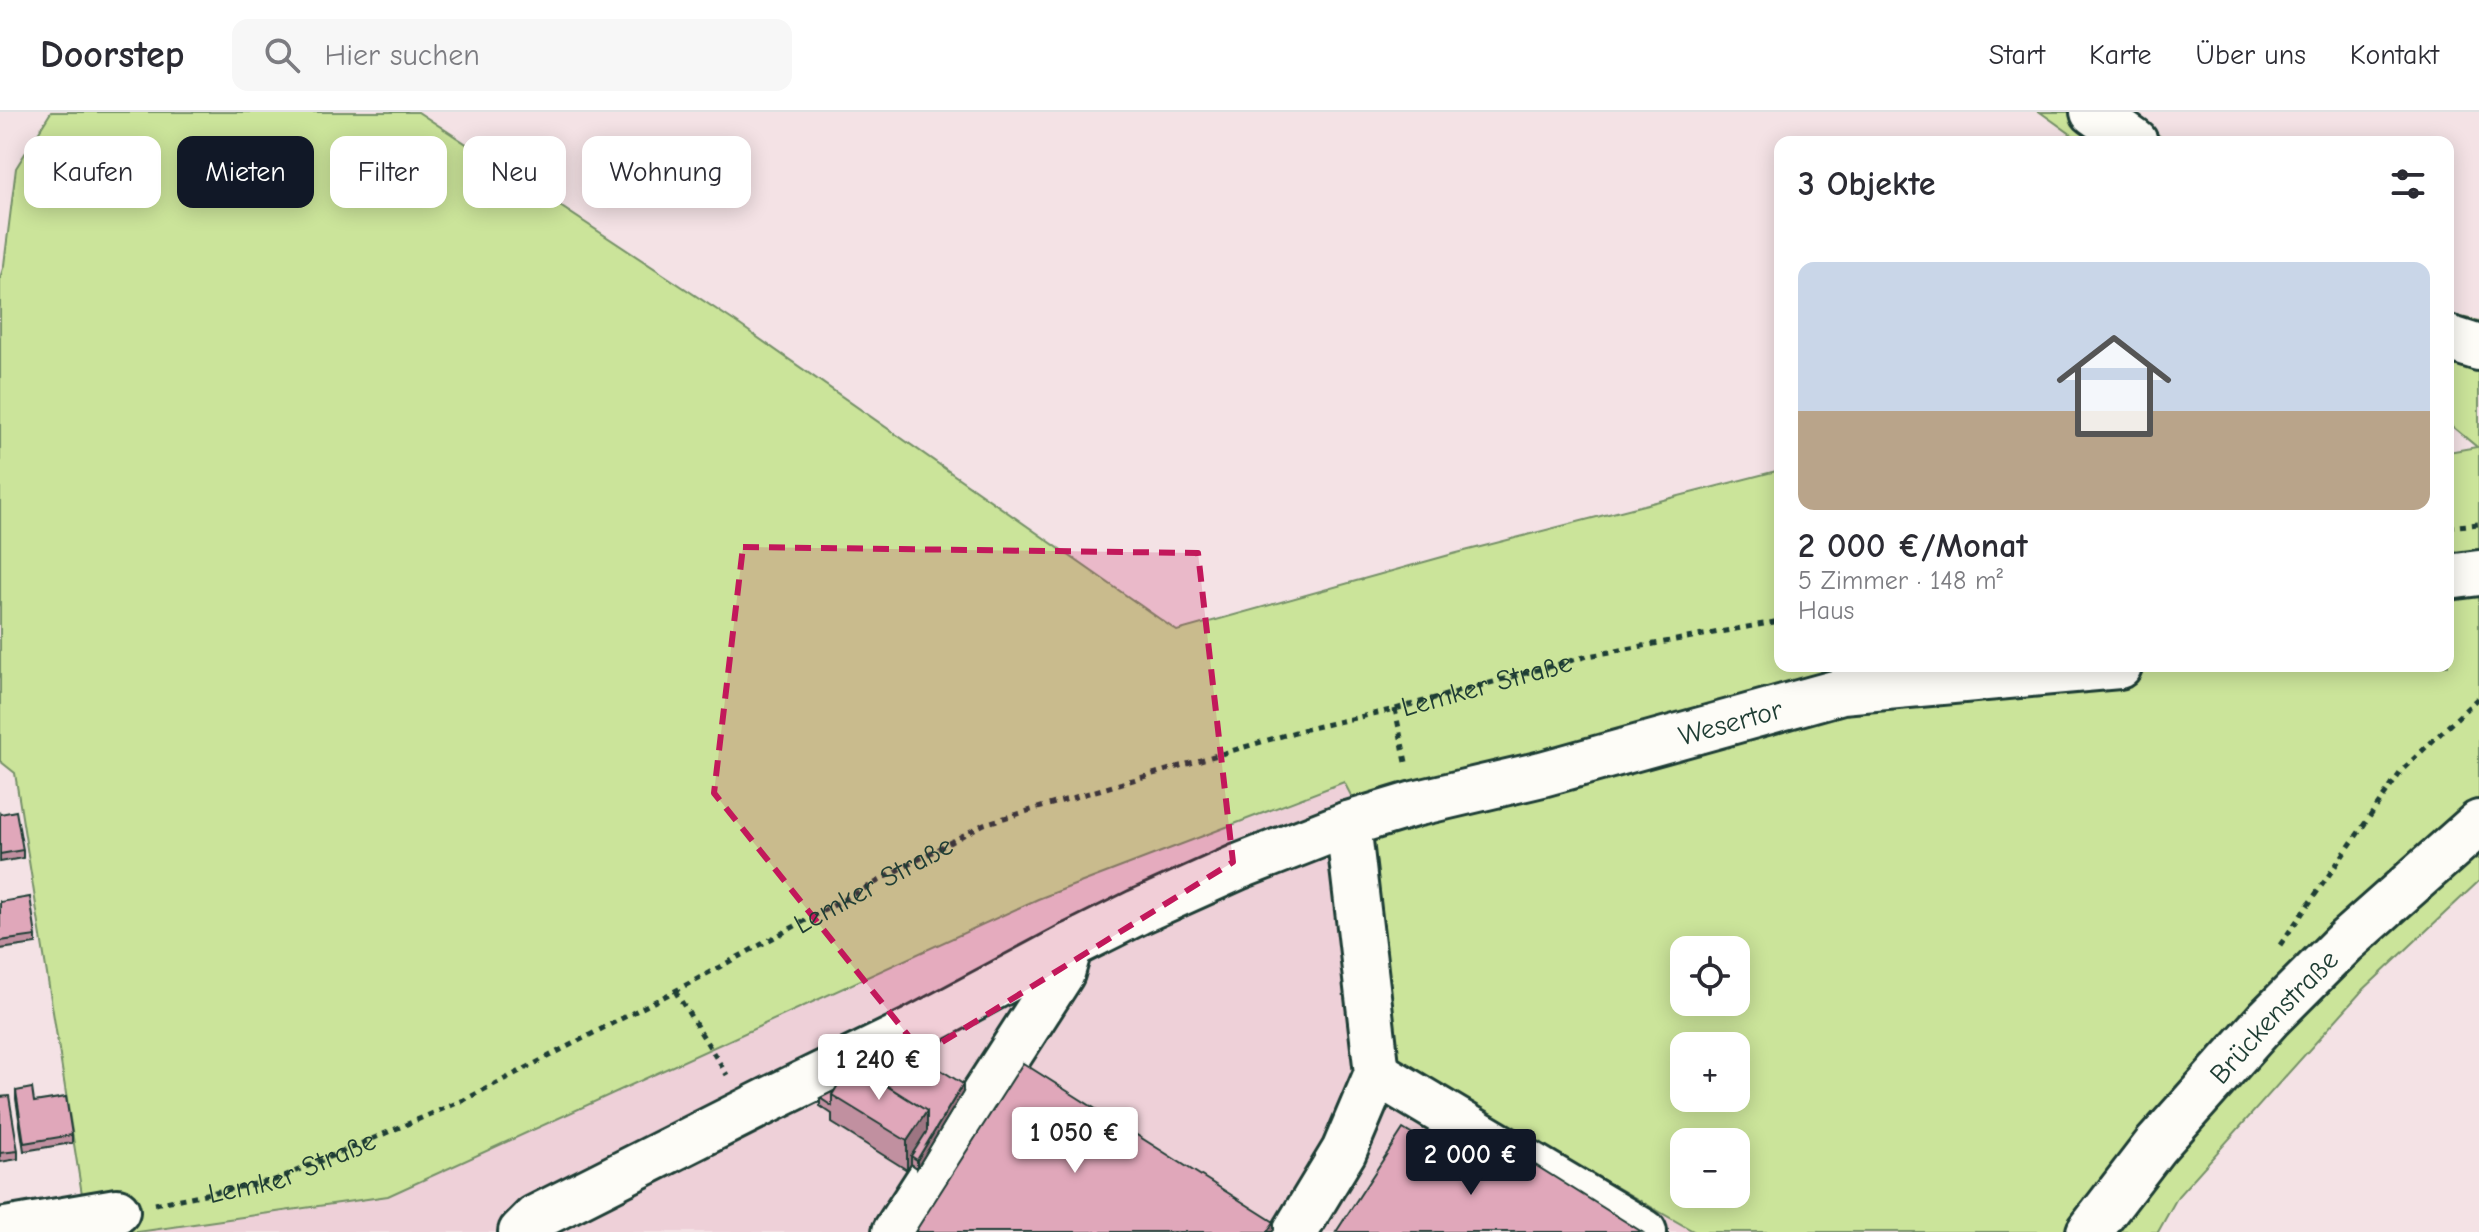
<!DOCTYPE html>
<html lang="de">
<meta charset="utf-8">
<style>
:root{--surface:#fff;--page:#f7f7f7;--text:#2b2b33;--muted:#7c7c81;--line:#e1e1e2;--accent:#111827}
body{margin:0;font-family:"Comic Neue",sans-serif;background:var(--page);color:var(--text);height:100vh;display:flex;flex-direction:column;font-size:30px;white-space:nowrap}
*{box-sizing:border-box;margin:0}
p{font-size:26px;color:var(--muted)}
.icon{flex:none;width:44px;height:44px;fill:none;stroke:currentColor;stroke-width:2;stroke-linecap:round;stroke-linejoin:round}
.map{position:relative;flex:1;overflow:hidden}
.drawer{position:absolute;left:1774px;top:24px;width:680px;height:536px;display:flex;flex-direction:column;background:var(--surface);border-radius:16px;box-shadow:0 4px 20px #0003}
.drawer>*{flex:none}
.top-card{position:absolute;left:24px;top:24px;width:760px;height:72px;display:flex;gap:16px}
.tools{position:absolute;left:1670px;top:824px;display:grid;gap:16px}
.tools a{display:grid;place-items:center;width:80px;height:80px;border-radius:16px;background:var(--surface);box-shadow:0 4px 20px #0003;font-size:40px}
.price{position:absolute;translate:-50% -68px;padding:0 18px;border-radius:8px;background:#fff;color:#222;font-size:26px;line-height:52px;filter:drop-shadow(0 2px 4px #0008)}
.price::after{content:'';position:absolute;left:50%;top:48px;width:24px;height:18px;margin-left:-12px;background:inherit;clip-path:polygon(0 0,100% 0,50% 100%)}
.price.selected{background:var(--accent);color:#fff}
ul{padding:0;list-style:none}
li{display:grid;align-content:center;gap:16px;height:424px;padding:0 24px}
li+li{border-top:2px solid var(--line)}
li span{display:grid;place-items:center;height:248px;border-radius:16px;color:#555}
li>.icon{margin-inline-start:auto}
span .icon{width:144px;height:144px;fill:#fffc;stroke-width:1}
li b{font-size:34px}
h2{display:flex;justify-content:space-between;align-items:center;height:96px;padding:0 24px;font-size:34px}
.pill{padding:0 28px;border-radius:16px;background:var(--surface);box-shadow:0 4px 20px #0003;font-size:28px;line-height:72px}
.pill.selected{background:var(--accent);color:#fff}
header{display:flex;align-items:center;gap:48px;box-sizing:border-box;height:112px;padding:0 40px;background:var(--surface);border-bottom:2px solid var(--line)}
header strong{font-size:38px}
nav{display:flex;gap:44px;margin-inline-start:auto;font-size:28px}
.search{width:560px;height:72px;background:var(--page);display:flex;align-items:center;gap:20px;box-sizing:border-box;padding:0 28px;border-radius:16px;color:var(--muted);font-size:30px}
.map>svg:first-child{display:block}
</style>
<header>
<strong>Doorstep</strong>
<div class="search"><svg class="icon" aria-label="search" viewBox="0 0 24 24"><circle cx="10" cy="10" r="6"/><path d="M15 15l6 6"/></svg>Hier suchen</div>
<nav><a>Start</a><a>Karte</a><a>Über uns</a><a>Kontakt</a></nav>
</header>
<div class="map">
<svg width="2479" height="1120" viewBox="0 0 2479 1120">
<rect width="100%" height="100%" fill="#f4e2e5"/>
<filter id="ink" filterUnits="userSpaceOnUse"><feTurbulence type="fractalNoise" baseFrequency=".0125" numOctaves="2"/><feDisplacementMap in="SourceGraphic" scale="16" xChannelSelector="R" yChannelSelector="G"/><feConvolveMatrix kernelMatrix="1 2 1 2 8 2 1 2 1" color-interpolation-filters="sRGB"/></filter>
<g filter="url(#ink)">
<path fill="#eed0d8" d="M1345,670L1373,726L1410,957L1695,1120H138L388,1084L1038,787Z"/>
<path fill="#cbe49a" stroke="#759067" stroke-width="2" fill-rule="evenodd" d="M51,0H418L737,211L1177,519L1453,442L1780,358V554H2448V340L2477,335L2448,311V202L2479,209V769L2361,880L2178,1084L2158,1120H1695L1410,957L1393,942L1373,726L1344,670L1038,787L388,1084L138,1120H88L15,661L0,649V166L4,153L16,56ZM1684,838H1736V890H1684ZM1684,934H1736V986H1684ZM1684,1030H1736V1082H1684Z
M2040,0H2126L2168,30H2082Z"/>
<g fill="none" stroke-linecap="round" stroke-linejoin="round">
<g stroke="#1f3d34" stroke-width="50">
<g id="minor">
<path d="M2093,0L2135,30"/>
<path d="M2448,226L2479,236"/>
<path d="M2448,465L2479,461"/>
<path d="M1377,961L1644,1120"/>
<path d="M0,1119L117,1099"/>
<path d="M521,1120L535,1106L769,988L913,918L1070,834"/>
<path id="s2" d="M895,1120L1062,861L1070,834L1138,800L1238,755L1348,712L1414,692L1542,662L1842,579L2119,554"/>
<path d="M1295,1120L1344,1039L1377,961L1348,712"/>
<path id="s3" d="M2089,1120L2155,1034L2269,906L2345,830L2479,711"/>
</g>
</g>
<g stroke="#1f3d34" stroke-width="5" stroke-dasharray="6 6" stroke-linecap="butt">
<path d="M2448,415L2479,412"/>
<path d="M1395,597L1407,655"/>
<path d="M2280,833L2403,657L2479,585"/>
<path d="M675,879L727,963"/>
<path id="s1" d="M155,1092L275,1068L464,988L675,879L984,712L1302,618L1395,597L1588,544L1780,509"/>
</g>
<use href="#minor" stroke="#fdfcf7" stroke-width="44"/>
</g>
<path fill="#c190a0" stroke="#1f3d34" stroke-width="2" d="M0,702L23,738V746L0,750Z
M0,790L36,824V832L0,837Z
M868,962L963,980L917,1056L911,1052L907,1058L832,1011V1002L820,994V986Z
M16,979L34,990L72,1023V1031L24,1039L16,987Z
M0,985L18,1039V1047L0,1050Z"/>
<path fill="#9d7582" stroke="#1f3d34" stroke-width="2" d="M963,972V980L917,1056V1048Z
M927,999V1027L911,1044V1052L907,1058V1029Z
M1274,1110V1118L1272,1120H1267Z"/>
<path fill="#e0a7ba" stroke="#1f3d34" stroke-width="2" d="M16,699L23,738L0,742V702Z
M30,785L36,824L0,829V790Z
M911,939L963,972L917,1048L911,1044L927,1019V999L868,962Z
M851,951L927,999L907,1029L832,983Z
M1023,951L1274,1110L1267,1120H915Z
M32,976L34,990L66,985L72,1023L24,1031L16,979Z
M834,979L832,983V994L820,986Z
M9,984L18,1039L0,1041V985Z
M1403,1017L1477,1062L1500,1031L1642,1120H1336Z"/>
</g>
<path fill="#c2185b" fill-opacity="0.2" stroke="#c2185b" stroke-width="6" stroke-dasharray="16 10" stroke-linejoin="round" d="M743,435L1198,441L1233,750L923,942L714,681Z"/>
<g text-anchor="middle" stroke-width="7" stroke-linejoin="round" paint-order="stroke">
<g font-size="28" fill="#1f3d34" stroke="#fdfcf7">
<text dy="10" stroke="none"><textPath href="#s1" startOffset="1438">Lemker Straße</textPath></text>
<text dy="10" stroke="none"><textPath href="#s2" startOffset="1036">Wesertor</textPath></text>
<text dy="10" stroke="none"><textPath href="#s1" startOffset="790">Lemker Straße</textPath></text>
<text dy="10" stroke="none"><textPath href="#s3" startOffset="284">Brückenstraße</textPath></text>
<text dy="10" stroke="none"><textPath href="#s1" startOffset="142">Lemker Straße</textPath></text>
</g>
</g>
</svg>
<div class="tools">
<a><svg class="icon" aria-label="locate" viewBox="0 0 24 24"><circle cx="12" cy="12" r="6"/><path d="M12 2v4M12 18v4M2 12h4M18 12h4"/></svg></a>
<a>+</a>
<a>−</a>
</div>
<b class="price" style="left:879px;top:990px">1 240 €</b>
<b class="price" style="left:1075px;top:1063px">1 050 €</b>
<b class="price selected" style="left:1471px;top:1085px">2 000 €</b>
<div class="top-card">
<a class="pill">Kaufen</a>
<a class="pill selected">Mieten</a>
<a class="pill">Filter</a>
<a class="pill">Neu</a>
<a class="pill">Wohnung</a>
</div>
<section class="drawer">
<h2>3 Objekte<svg class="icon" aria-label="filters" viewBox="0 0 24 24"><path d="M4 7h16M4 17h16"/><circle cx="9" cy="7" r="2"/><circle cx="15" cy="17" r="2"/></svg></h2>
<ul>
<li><span style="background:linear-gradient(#c9d6e8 60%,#b9a48a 0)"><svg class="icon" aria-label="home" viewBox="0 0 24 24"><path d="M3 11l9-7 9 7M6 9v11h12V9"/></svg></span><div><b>2 000 €/Monat</b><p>5 Zimmer · 148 m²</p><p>Haus</p></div></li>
</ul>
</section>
</div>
